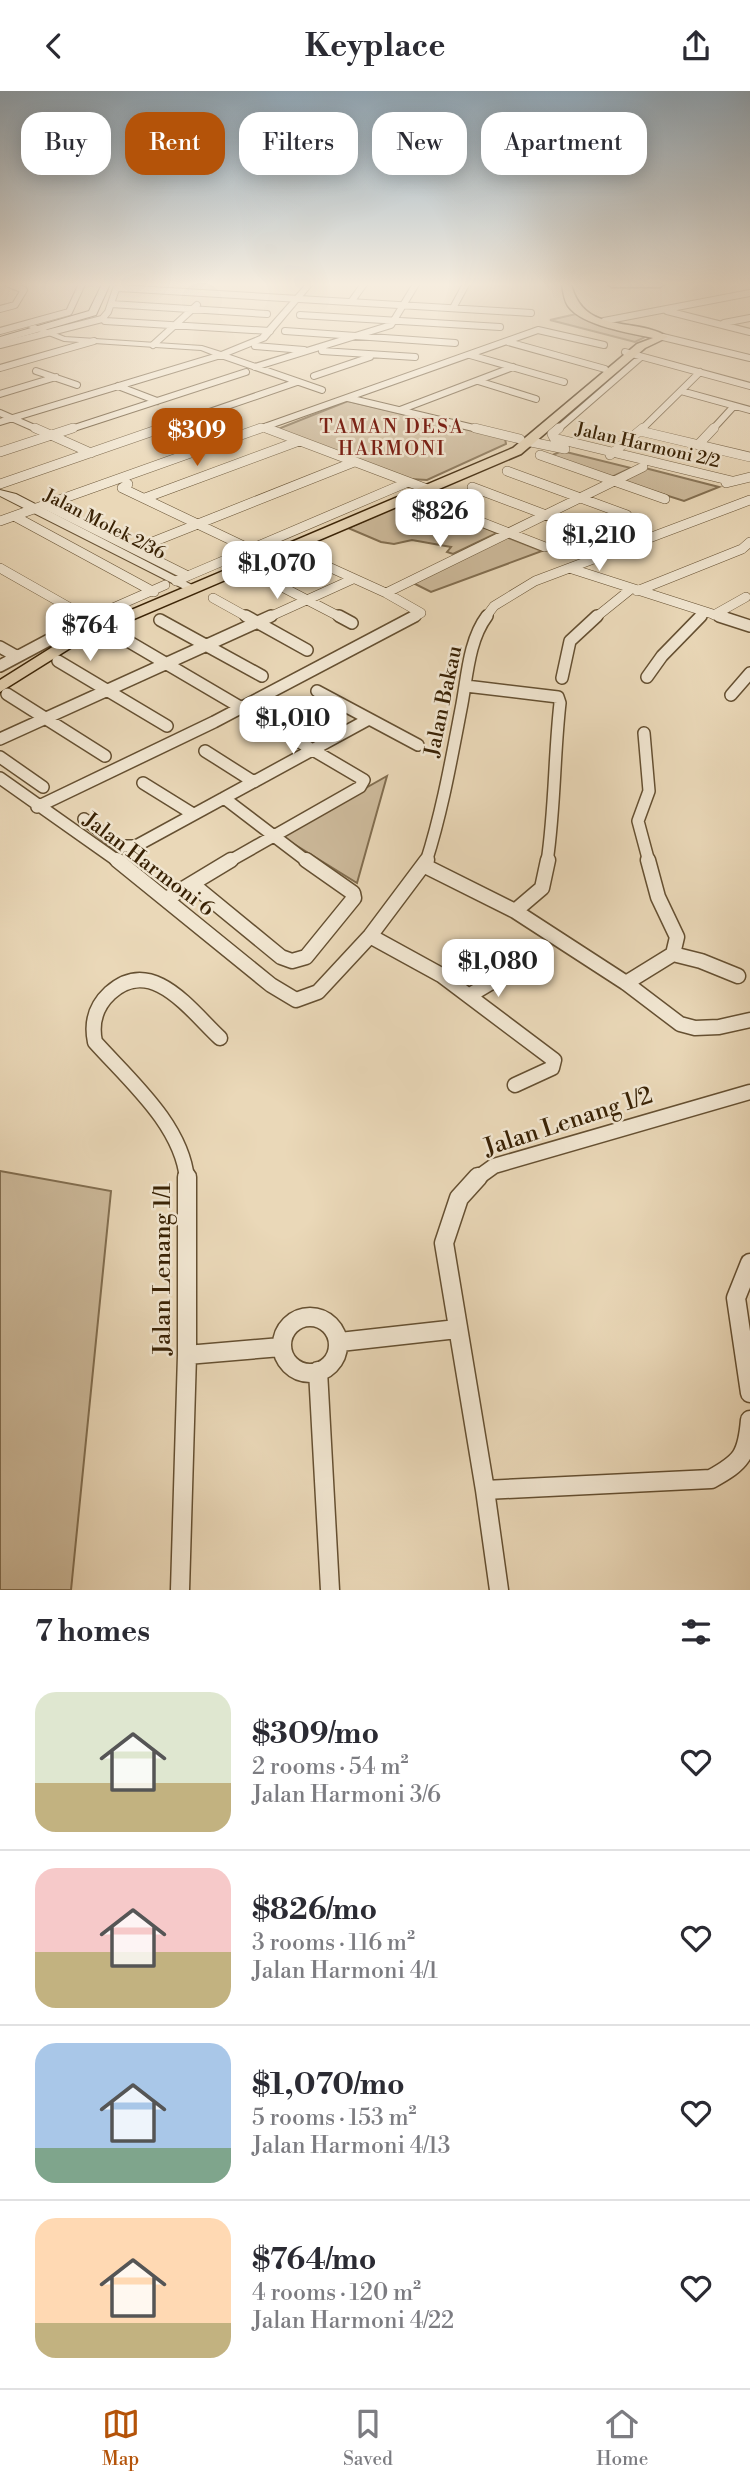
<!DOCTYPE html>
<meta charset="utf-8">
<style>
:root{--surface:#fff;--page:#f7f7f7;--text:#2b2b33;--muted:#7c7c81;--line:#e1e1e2;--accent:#b45309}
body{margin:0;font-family:"Libre Bodoni",serif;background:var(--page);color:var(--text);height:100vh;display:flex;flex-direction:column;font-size:26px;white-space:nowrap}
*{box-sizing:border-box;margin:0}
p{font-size:23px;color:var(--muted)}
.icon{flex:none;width:38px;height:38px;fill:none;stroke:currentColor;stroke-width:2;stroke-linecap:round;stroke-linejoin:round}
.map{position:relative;height:1499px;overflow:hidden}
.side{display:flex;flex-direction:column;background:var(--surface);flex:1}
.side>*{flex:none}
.top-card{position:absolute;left:21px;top:21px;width:709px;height:63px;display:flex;gap:14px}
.price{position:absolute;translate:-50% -60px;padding:0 16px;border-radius:14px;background:#fff;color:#222;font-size:23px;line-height:46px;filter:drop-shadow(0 2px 4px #0008)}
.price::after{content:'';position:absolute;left:50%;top:42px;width:21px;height:16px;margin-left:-10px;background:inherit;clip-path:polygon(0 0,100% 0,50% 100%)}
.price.selected{background:var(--accent);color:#fff}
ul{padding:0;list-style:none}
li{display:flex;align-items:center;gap:21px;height:175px;padding:0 35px}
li+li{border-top:2px solid var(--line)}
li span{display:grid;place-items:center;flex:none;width:196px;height:140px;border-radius:21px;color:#555}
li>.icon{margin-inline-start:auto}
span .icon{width:84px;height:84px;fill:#fffc;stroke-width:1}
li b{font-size:30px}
h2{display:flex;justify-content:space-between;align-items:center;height:84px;padding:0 35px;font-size:30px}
.pill{padding:0 24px;border-radius:21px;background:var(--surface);box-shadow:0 4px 18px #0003;font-size:24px;line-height:63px}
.pill.selected{background:var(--accent);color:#fff}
header{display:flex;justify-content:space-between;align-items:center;height:91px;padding:0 35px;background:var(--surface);font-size:32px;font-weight:700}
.tab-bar{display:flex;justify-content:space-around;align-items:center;height:98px;border-top:2px solid var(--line);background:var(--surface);font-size:19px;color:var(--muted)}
.tab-bar a{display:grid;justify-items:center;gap:4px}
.tab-bar .selected{color:var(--accent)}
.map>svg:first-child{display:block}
</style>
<header><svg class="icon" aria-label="back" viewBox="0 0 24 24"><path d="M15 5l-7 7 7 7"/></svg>Keyplace<svg class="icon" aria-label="share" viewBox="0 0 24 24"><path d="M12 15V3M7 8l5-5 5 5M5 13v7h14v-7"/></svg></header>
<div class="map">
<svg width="750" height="1499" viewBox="0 0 750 1499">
<rect width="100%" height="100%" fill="#ead8b8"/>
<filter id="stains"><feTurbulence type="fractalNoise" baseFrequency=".00286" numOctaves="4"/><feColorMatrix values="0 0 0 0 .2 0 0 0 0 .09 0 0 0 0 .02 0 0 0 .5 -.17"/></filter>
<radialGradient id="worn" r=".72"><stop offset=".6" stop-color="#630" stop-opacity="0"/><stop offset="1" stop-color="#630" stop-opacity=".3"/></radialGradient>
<path fill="#ccb99a" stroke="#826e50" stroke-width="2" d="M576,223L649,244L635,251L550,229Z
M348,310L505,347L506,353L427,389L410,388L278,338Z
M562,360L631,377L614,385H605L550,365Z
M645,377L719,396L684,410L621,390Z
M414,408L497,442L453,463L447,461L451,456L412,449L394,453L381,451L348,437Z
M502,447H509L542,460L431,501L413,492Z
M387,685L357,792L281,745Z
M0,1080L111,1100L71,1499H0Z"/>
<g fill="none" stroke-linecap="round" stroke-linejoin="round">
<g stroke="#655032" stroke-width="8">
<path id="minor-far4" d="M351,211L364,193
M111,213L267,223
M453,217L466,193
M0,218L15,214L24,199L9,193
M667,220L750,241
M300,224L500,236
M105,230L270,240
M604,230L750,202
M724,232L750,227
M0,240L69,221L82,193
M285,240L455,252
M663,246L750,267
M508,251L605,278
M0,254L102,228L108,221L116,198L119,197L531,222
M153,254L197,214
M255,255L304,259
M322,260L415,266
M625,261L750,295
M470,264L564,291
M255,276L391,234L416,193
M0,277L94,250
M36,280L77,294
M314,285L370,266
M478,290L536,308
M118,295L157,310
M681,300L750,319
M0,303L56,286
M348,307L482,339
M400,319L513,276
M0,322L39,339
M0,331L221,264L322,299
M265,337L270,339
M68,339L246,281
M157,339L297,291
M256,339L538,239L604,254
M557,339L641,266
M641,339L700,281
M712,339L734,315"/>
</g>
<g stroke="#655032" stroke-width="10">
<path id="minor-far3" d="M35,337L91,362
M266,337L427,398
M475,337L520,348
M559,337L552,343L554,347L732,390
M640,340L750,366
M531,351L565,358
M698,354L714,337
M0,361L73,337
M540,364L665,408
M610,364L643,337
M507,380L627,424
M726,392L750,386
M0,393L162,337
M128,393L122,397L250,458
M472,396L586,439
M145,407L299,350
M420,407L545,456
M46,414L188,485
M14,425L154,501
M0,430L261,337
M287,457L386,502L421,522L412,527
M135,458L354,371
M0,477L88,527
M569,477L725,527
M261,485L342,527
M176,490L408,391
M637,500L742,458L750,451
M386,502L643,376
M213,507L249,527
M714,524L746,506
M90,527L165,494
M267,527L353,488
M485,527L494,515L535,490L750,409
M595,527L631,498
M699,527L705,521"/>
</g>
<g stroke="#655032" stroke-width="14">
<path id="minor-far2" d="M85,525L88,527
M246,525L307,559
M339,525L352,532
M719,525L750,535
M160,529L262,585
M121,546L364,689L360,696L228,771
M0,556L16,565
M58,570L167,635
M0,575L94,525
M647,586L662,565L701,525
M562,587L570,550L597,525
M466,595L558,606L560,612C554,665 555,718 547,771
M317,600L418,654
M7,603L105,665
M731,604L750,582
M644,642L649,700L638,730L649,771
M0,648L271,525
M205,660L254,691
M0,666L43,696
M0,687L119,771
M143,692L193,723
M224,707L308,771
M37,716L214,631L415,525
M84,728L120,755H136L369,628
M426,771C442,721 451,670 461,618C467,589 468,550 487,525"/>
</g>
<g stroke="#655032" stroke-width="17">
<path id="minor-far1" d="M117,769L271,894L296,909L318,901L370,845L427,769
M425,775L515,820L626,892L680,933L695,937L719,936L750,929
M192,793L281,866L292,870L306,866L354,807L353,802L306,769
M168,807L231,769
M515,820L542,797L548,769
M370,845L441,884L554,969L552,977L515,994
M673,863L701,870L738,885
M626,892L673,863L677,846L658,806L648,769
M470,904L507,882
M187,1088C182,1034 129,989 95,951C91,932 96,915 110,902C152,864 190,919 220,947
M476,1088L494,1075L750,1001"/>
</g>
<g stroke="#655032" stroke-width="21">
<path id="minor" d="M478,1086L459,1107L444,1152L485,1399L711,1388C742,1371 747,1364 750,1329
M750,1172L736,1207L750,1302
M282 1254a28 28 0 1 1 56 0a28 28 0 1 1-56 0Z
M340,1251L457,1238
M187,1264L281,1256
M318,1280L330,1499
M485,1399L499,1499
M180,1499L187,1264V1086"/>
</g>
<g stroke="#655032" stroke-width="2">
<path id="tertiary" d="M306,193H313L266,249L221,267L201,259L64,250L28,236L35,234L65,246L202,255L221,261L260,245Z
M0,399L16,403L198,497L196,500H188L0,405Z"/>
</g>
<g stroke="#392205" stroke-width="2">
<path id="secondary" d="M102,193H110L96,224L0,252V246L89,220Z"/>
</g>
<g stroke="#392205" stroke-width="3">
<path id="primary" d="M562,193H571C584,245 635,225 668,246L645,257L521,363L80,551L0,601V589L70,545L513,357L637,253L653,247C631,242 582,235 568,215C564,209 563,200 562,193Z
M608,193H664L660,196H612Z"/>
</g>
<use href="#minor-far4" stroke="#f1e6d1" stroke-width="6"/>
<use href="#minor-far3" stroke="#f1e6d1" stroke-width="9"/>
<use href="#minor-far2" stroke="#f1e6d1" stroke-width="11"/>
<use href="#minor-far1" stroke="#f1e6d1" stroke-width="14"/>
<use href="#minor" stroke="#f1e6d1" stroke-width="18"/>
<use href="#tertiary" fill="#f1e6d1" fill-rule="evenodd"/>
<use href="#secondary" fill="#f1e6d1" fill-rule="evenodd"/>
<use href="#primary" fill="#ead8b8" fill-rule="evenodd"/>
</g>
<linearGradient id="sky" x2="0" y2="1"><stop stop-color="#91aabc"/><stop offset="0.48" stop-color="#f6eddf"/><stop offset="1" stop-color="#f6eddf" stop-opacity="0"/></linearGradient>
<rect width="750" height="403" fill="url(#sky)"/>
<g text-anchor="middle" stroke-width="5" stroke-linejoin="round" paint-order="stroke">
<g font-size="18" fill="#392205" stroke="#f1e6d1">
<text transform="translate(648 354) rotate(13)" y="6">Jalan Harmoni 2/2</text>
<text transform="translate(105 433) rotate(27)" y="6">Jalan Molek 2/36</text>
</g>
<g font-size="19" letter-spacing="2" fill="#7a1f14" stroke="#f1e6d1">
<text x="392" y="342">TAMAN DESA<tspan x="392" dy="22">HARMONI</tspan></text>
</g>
<g font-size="21" fill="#392205" stroke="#f1e6d1">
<text transform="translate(443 610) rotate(-78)" y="7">Jalan Bakau</text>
<text transform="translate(149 773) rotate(37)" y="7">Jalan Harmoni 6</text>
</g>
<g font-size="24" fill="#392205" stroke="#f1e6d1">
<text transform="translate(568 1030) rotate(-18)" y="8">Jalan Lenang 1/2</text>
<text transform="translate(162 1178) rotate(-90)" y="8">Jalan Lenang 1/1</text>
</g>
</g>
<rect width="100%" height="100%" filter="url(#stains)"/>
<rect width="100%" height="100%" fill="url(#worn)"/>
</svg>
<b class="price selected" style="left:197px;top:377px">$309</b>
<b class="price" style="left:440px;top:458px">$826</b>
<b class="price" style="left:599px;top:482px">$1,210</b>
<b class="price" style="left:277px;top:510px">$1,070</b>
<b class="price" style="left:90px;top:572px">$764</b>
<b class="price" style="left:293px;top:665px">$1,010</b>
<b class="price" style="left:498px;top:908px">$1,080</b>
<div class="top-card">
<a class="pill">Buy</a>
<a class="pill selected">Rent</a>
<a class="pill">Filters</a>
<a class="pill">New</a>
<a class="pill">Apartment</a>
</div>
</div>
<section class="side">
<h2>7 homes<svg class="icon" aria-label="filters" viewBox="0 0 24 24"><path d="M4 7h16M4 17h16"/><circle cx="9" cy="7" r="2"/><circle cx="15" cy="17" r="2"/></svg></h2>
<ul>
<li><span style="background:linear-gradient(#dfe7d0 65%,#c2b280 0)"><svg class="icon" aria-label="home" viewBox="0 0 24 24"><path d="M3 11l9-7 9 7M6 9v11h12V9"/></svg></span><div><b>$309/mo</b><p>2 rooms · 54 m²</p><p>Jalan Harmoni 3/6</p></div><svg class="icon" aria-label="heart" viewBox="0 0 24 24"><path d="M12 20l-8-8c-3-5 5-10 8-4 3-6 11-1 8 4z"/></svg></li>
<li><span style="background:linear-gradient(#f6c9c9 60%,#c2b280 0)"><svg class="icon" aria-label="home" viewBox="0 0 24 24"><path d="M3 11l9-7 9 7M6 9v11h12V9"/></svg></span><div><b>$826/mo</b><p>3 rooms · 116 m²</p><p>Jalan Harmoni 4/1</p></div><svg class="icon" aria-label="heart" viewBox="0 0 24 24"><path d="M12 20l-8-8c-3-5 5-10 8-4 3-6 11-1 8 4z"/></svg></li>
<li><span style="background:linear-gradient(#a9c7e8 75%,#7fa58c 0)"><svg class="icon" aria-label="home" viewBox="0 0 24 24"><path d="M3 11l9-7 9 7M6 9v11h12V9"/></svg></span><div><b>$1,070/mo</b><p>5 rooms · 153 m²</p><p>Jalan Harmoni 4/13</p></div><svg class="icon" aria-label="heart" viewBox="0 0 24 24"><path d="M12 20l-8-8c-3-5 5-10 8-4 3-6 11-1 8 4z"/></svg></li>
<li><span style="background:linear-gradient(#ffd9b3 75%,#c2b280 0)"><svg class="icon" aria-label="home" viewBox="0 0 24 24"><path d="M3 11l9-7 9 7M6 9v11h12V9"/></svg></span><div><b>$764/mo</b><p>4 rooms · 120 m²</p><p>Jalan Harmoni 4/22</p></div><svg class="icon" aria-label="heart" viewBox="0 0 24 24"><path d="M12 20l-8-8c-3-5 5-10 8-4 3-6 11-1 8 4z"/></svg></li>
</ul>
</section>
<nav class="tab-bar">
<a class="selected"><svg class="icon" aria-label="map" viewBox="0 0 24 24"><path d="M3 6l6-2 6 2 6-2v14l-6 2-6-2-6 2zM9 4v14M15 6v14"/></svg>Map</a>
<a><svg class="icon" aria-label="saved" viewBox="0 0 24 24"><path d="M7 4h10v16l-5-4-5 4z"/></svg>Saved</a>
<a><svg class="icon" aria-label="home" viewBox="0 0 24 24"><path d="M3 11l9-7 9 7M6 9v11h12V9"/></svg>Home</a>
</nav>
